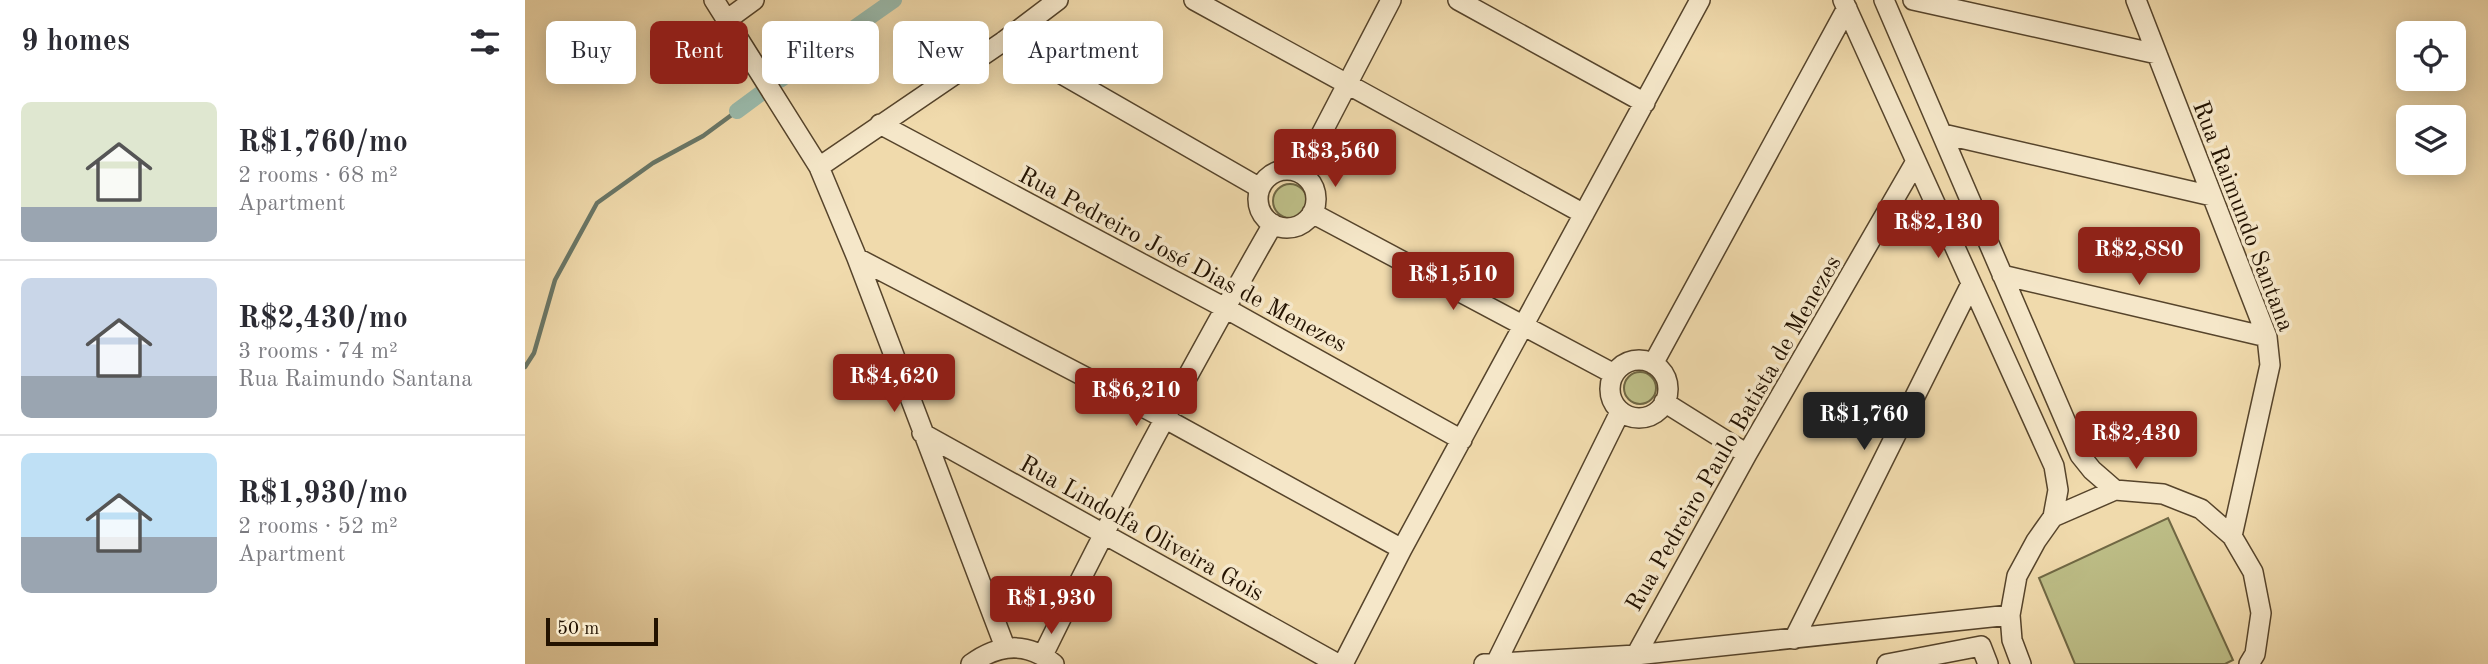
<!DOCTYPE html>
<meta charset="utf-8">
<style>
:root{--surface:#fff;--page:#f2f2f3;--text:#2b2b33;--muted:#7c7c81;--line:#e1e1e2;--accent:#8f2418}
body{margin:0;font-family:"Old Standard TT",serif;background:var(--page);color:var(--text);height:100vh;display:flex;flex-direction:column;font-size:26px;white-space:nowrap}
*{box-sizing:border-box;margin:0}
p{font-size:23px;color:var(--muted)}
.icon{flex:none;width:38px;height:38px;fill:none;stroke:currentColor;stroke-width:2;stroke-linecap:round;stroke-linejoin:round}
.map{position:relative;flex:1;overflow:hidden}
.drawer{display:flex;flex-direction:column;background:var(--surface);width:525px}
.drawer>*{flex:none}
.banner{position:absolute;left:21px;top:21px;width:665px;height:63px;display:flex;gap:14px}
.fabs{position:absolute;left:1871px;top:21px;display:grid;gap:14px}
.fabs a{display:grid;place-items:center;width:70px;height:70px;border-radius:10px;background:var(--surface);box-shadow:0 4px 18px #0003;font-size:35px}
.scale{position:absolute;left:21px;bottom:18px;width:112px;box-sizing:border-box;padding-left:7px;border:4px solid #231200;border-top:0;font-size:19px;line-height:24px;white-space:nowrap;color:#231200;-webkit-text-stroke:5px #f5e7c9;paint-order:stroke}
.price{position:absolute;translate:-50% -60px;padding:0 16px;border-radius:7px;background:var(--accent);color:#fff;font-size:23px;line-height:46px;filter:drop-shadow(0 2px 4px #0008)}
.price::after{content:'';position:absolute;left:50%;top:42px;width:21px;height:16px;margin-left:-10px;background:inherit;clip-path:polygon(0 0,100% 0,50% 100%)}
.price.current{background:#222;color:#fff}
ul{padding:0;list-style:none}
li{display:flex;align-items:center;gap:21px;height:175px;padding:0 21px}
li+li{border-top:2px solid var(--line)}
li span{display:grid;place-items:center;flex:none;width:196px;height:140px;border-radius:10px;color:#555}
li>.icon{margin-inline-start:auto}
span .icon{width:84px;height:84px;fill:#fffc;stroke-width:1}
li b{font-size:30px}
h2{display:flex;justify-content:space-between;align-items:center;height:84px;padding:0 21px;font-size:30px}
.chip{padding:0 24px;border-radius:10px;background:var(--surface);box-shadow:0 4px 18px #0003;font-size:24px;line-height:63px}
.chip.current{background:var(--accent);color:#fff}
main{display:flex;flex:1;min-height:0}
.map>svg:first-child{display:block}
</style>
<main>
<section class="drawer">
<h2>9 homes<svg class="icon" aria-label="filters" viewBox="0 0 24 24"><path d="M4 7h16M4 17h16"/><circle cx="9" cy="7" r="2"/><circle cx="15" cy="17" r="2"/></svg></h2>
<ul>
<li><span style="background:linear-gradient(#dfe7d0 75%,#9aa5b1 0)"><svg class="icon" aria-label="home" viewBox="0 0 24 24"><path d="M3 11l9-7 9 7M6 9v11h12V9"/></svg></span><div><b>R$1,760/mo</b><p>2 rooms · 68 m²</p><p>Apartment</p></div></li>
<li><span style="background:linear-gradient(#c9d6e8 70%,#9aa5b1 0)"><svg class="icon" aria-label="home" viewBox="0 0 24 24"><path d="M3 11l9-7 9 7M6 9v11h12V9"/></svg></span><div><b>R$2,430/mo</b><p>3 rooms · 74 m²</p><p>Rua Raimundo Santana</p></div></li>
<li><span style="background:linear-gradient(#bfe0f5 60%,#9aa5b1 0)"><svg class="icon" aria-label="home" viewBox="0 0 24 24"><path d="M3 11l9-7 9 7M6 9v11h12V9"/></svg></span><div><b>R$1,930/mo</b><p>2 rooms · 52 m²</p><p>Apartment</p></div></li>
</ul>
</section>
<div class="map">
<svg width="1963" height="664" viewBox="0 0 1963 664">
<rect width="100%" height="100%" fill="#f0daac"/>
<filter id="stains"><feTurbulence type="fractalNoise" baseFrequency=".00286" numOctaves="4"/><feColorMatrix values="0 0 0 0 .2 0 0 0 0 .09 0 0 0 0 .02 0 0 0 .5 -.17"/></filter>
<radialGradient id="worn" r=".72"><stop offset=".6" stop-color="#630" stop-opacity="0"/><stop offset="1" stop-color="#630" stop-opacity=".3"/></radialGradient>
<path fill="#bdbe87" stroke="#706844" stroke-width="2" d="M748 201a17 17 0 1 1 34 0a17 17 0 1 1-34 0Z
M1099 388a16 16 0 1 1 32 0a16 16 0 1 1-32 0Z
M1643,518L1708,660L1700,664H1550L1514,578Z"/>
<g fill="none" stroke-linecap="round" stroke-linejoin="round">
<path stroke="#6a7767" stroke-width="4.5" d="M0,367L9,353L30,280L72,203L128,163L178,136L212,111"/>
<path stroke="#9abaab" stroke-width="16" d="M255,80L369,0
M212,111L235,94"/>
<g stroke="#56442b" stroke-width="22">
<path id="minor" d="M189,0L294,167L332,258L480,647
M669,0L1059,214
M933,0L1120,103
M1318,0L1529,466L1533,490L1528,517
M1359,0L1555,455L1567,470L1590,490
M1388,0L1632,54
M1611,0L1742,337L1745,365L1707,536
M203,19L229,0
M479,41L735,188
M355,124L700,308L937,440
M1418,134L1687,196
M294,167L479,41L533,0
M733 199a29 29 0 1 1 58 0a29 29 0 1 1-58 0Z
M776,173L866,0
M787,213L1089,374
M332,258L639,418L877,549
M1477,275L1742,337
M1085 389a29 29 0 1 1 58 0a29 29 0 1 1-58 0Z
M1128,364L1322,8
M1139,402L1222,454
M397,433L813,664
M1269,639L1446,284
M518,655C590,508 667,365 748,224
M1111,655L1222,454L1390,163
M971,663L1095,412
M446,664C473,644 502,641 529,664
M818,664L877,549L1175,0
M959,664L1111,655L1485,615
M1362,664L1456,646L1463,664
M1496,664L1487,640L1485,615L1492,576L1511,541L1528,517L1590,490L1638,494L1676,509L1707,536L1728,572L1736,613L1730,654L1724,664"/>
</g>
<use href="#minor" stroke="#f5e7c9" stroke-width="19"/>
</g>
<g text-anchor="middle" stroke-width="7" stroke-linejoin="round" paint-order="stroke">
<g font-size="24" fill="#231200" stroke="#f5e7c9">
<text transform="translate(1719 216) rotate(69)" y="8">Rua Raimundo Santana</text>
<text transform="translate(658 259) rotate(28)" y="8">Rua Pedreiro José Dias de Menezes</text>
<text transform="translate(1208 433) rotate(-60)" y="8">Rua Pedreiro Paulo Batista de Menezes</text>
<text transform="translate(617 528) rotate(29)" y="8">Rua Lindolfa Oliveira Gois</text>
</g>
</g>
<rect width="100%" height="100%" filter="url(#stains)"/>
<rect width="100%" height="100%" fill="url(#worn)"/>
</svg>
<div class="fabs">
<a><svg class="icon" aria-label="locate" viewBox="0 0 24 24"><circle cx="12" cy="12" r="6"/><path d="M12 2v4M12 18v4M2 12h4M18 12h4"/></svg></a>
<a><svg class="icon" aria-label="layers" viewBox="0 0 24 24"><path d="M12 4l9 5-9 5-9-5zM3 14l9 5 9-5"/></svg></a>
</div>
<div class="scale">50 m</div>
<b class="price" style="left:810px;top:189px">R$3,560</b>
<b class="price" style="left:1413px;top:260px">R$2,130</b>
<b class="price" style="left:1614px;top:287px">R$2,880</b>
<b class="price" style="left:928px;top:312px">R$1,510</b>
<b class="price" style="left:369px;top:414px">R$4,620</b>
<b class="price" style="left:611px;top:428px">R$6,210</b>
<b class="price current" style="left:1339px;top:452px">R$1,760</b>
<b class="price" style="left:1611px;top:471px">R$2,430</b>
<b class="price" style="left:526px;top:636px">R$1,930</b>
<div class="banner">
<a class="chip">Buy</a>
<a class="chip current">Rent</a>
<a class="chip">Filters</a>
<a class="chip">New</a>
<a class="chip">Apartment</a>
</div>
</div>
</main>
